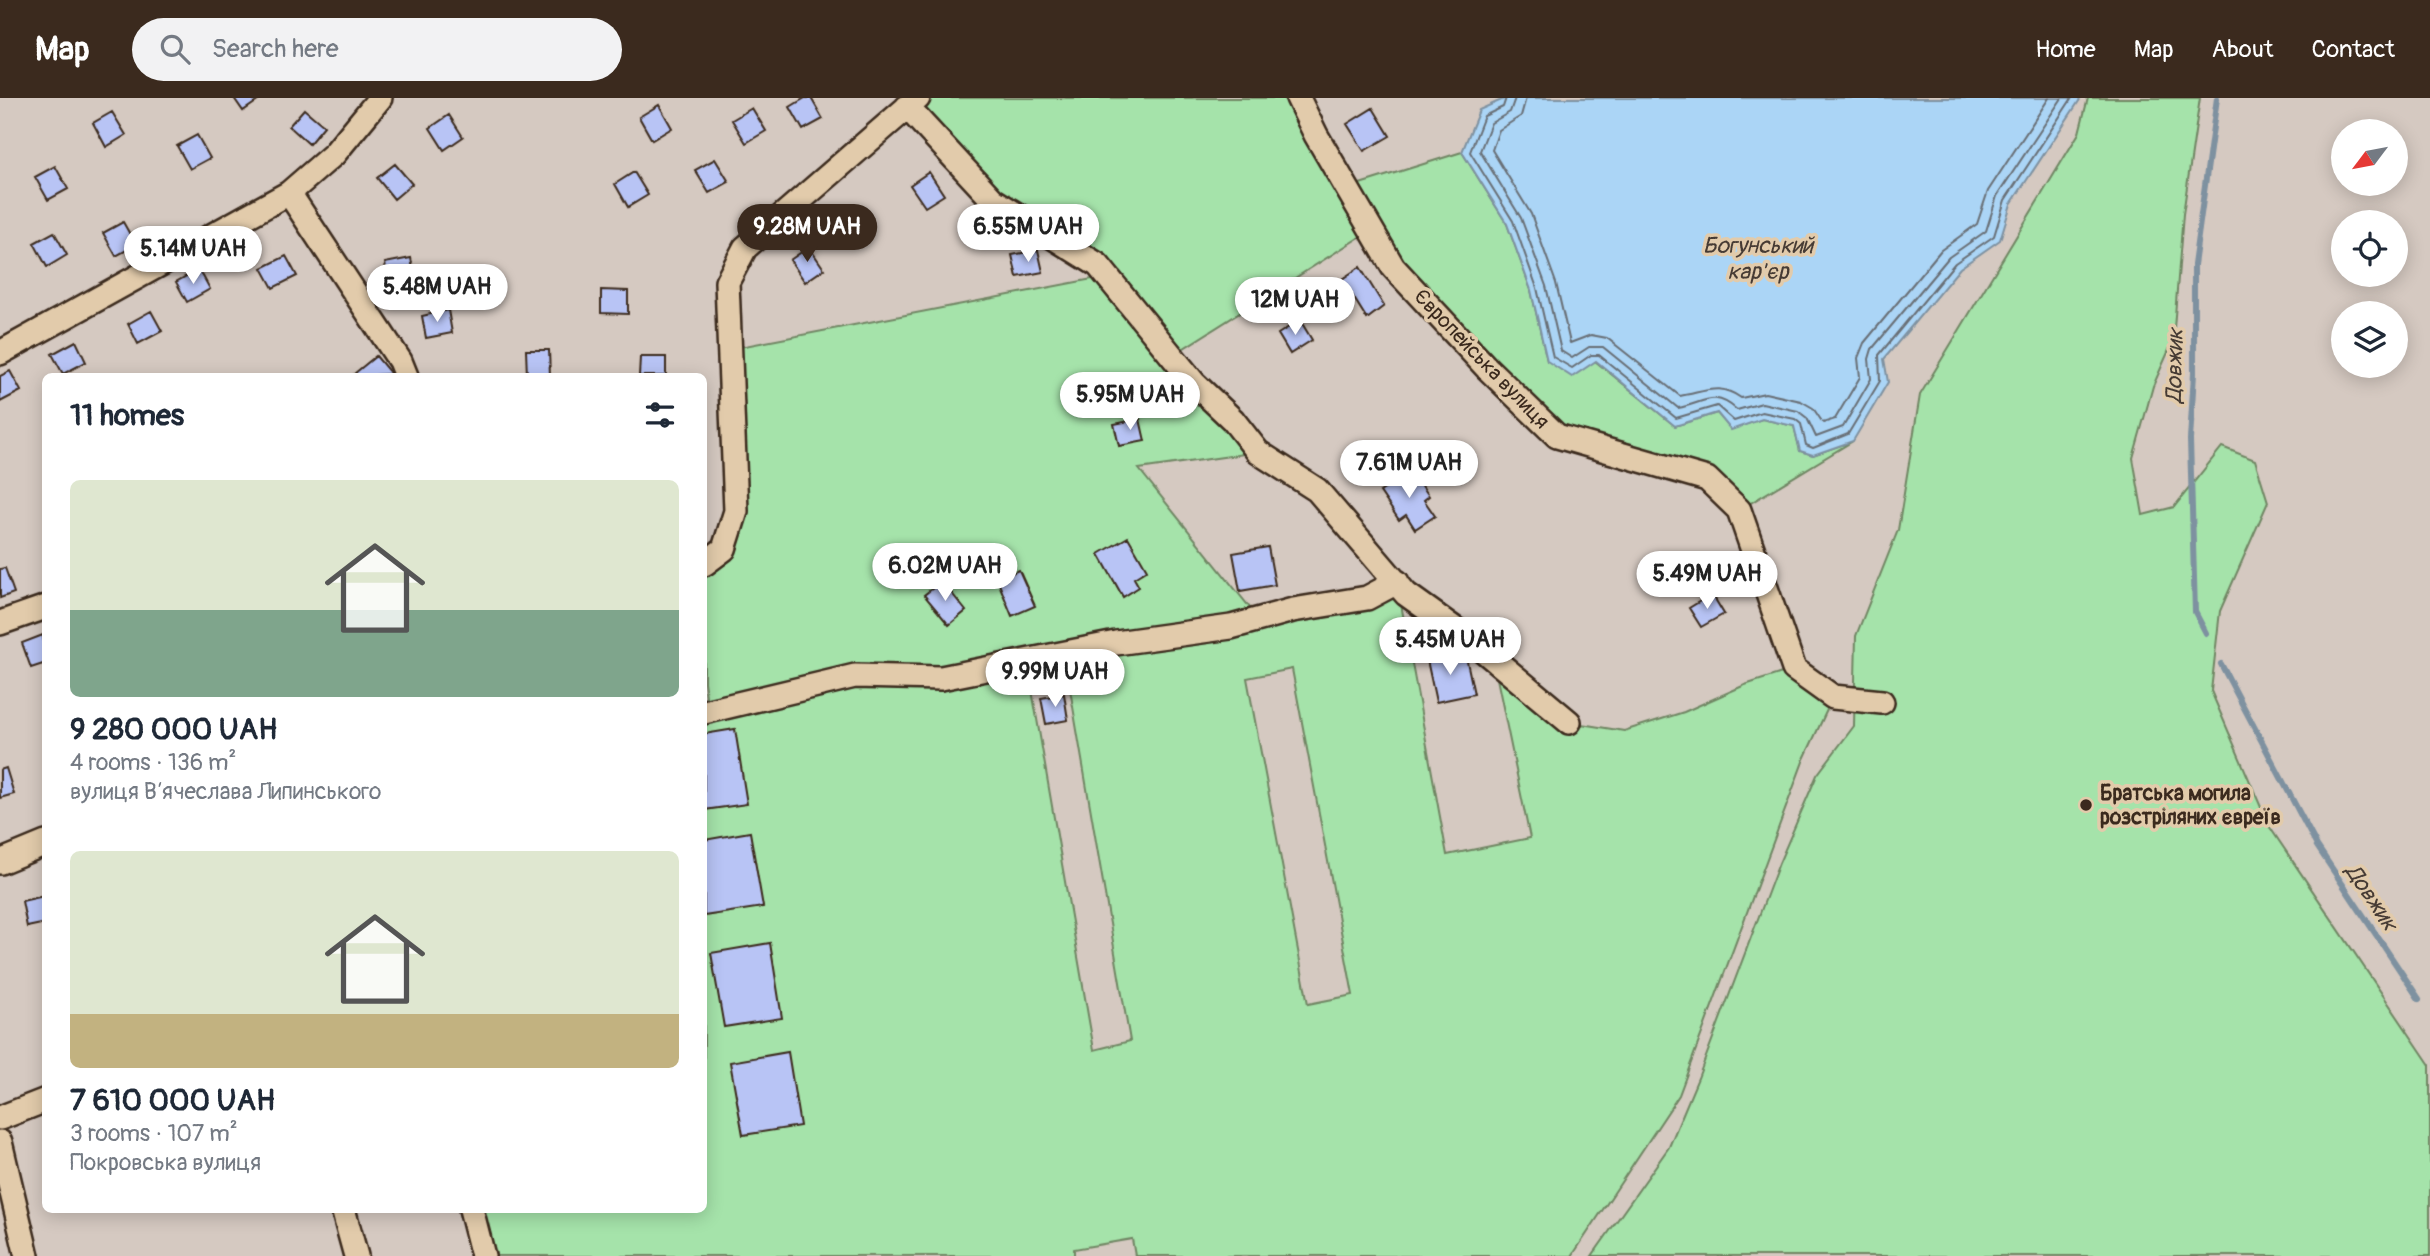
<!DOCTYPE html>
<meta charset="utf-8">
<style>
:root{--surface:#fff;--page:#f2f2f3;--text:#1f2937;--muted:#747a83;--accent:#3b2a1e}
body{margin:0;font-family:Pangolin,sans-serif;background:var(--page);color:var(--text);height:100vh;display:flex;flex-direction:column;font-size:26px;white-space:nowrap}
*{box-sizing:border-box;margin:0}
p{font-size:23px;color:var(--muted)}
.icon{flex:none;width:38px;height:38px;fill:none;stroke:currentColor;stroke-width:2;stroke-linecap:round;stroke-linejoin:round}
.map{position:relative;flex:1;overflow:hidden}
.side{position:absolute;left:42px;top:275px;width:665px;height:840px;display:flex;flex-direction:column;background:var(--surface);border-radius:10px;box-shadow:0 4px 18px #0003}
.side>*{flex:none}
.needle{width:46px;rotate:238deg}
.fabs{position:absolute;left:2331px;top:21px;display:grid;gap:14px}
.fabs a{display:grid;place-items:center;width:77px;height:77px;border-radius:50%;background:var(--surface);box-shadow:0 4px 18px #0003;font-size:35px}
.price{position:absolute;translate:-50% -60px;padding:0 16px;border-radius:24px;background:#fff;color:#222;font-size:23px;line-height:46px;filter:drop-shadow(0 2px 4px #0008)}
.price::after{content:'';position:absolute;left:50%;top:42px;width:21px;height:16px;margin-left:-10px;background:inherit;clip-path:polygon(0 0,100% 0,50% 100%)}
.price.active{background:var(--accent);color:#fff}
ul{padding:0;list-style:none}
li{display:grid;align-content:center;gap:14px;height:371px;padding:0 28px}
li span{display:grid;place-items:center;height:217px;border-radius:10px;color:#555}
li>.icon{margin-inline-start:auto}
span .icon{width:126px;height:126px;fill:#fffc;stroke-width:1}
li b{font-size:30px}
h2{display:flex;justify-content:space-between;align-items:center;height:84px;padding:0 28px;font-size:30px}
header{display:flex;align-items:center;gap:42px;box-sizing:border-box;height:98px;padding:0 35px;background:var(--accent);color:#fff}
header strong{font-size:33px}
nav{display:flex;gap:38px;margin-inline-start:auto;font-size:24px}
.search{width:490px;height:63px;background:var(--page);display:flex;align-items:center;gap:18px;box-sizing:border-box;padding:0 24px;border-radius:38px;color:var(--muted);font-size:26px}
.map>svg:first-child{display:block}
</style>
<header>
<strong>Map</strong>
<div class="search"><svg class="icon" aria-label="search" viewBox="0 0 24 24"><circle cx="10" cy="10" r="6"/><path d="M15 15l6 6"/></svg>Search here</div>
<nav><a>Home</a><a>Map</a><a>About</a><a>Contact</a></nav>
</header>
<div class="map">
<svg width="2430" height="1158" viewBox="0 0 2430 1158">
<rect width="100%" height="100%" fill="#d5c9c1"/>
<filter id="ink" filterUnits="userSpaceOnUse"><feTurbulence type="fractalNoise" baseFrequency=".0143" numOctaves="2"/><feDisplacementMap in="SourceGraphic" scale="14" xChannelSelector="R" yChannelSelector="G"/><feConvolveMatrix kernelMatrix="1 2 1 2 8 2 1 2 1" color-interpolation-filters="sRGB"/></filter>
<g filter="url(#ink)">
<path fill="#a5e3aa" stroke="#708664" stroke-width="2" fill-rule="evenodd" d="M918,0H1298L1347,90L1462,54L1507,126L1531,192L1547,263H1595L1675,328L1717,315L1731,331L1762,321L1794,328L1800,353L1813,357L1853,343L1739,412L1706,381L1557,338L1371,132L1173,257L1258,354L1139,371L1259,521L1397,484L1447,757L1530,740L1493,561L1569,624L1624,633L1684,614L1745,587L1794,571L1833,599L1804,661L1679,997L1572,1158H1135L1132,1141L1074,1151V1158H483L471,1111H704V614L708,613L704,584V466L724,451L729,251L1108,178L993,102L907,9ZM1064,556L1130,943L1094,952L1027,563ZM1292,571L1353,897L1308,906L1247,580Z
M2088,0H2200L2183,116L2173,243L2153,288L2133,360L2143,417L2174,409L2222,349L2255,362L2268,404L2220,513L2211,593L2269,728L2430,967V1158H1592L1669,1049L1698,980L1779,765L1817,677L1854,628L1856,538L1898,432L1920,297L2079,35Z"/>
<path fill="#abd5f6" stroke="#7e91a0" stroke-width="2" d="M1506,0H2081L2011,106L2000,142L1960,170L1884,261L1888,284L1853,343L1813,357L1800,353L1794,328L1762,321L1731,332L1717,315L1675,328L1596,263L1572,279L1547,263L1531,192L1507,126L1462,54L1479,12Z"/>
<g fill="none" stroke-linecap="round" stroke-linejoin="round">
<path stroke="#686e74" stroke-width="2" d="M1506,0L1503,9L1484,18L1470,54L1513,123L1537,190L1553,259L1572,270L1591,257H1599L1676,320L1717,308L1734,323L1762,314L1795,321L1801,326L1806,347L1813,350L1848,336L1880,283L1879,257L1955,165L1994,138L2005,102L2072,0
M1515,0L1510,14L1491,25L1480,53L1521,120L1546,188L1561,253L1572,260L1589,249H1603L1678,310C1705,305 1713,291 1737,312L1762,305L1798,313L1807,320L1816,339L1843,329L1871,281L1869,261L1872,251L1949,159L1986,133L1997,98L2062,0
M1526,0L1521,18L1499,32L1492,52L1531,116L1556,185L1570,245L1591,237L1607,240L1680,298C1705,294 1719,284 1741,300L1765,295L1801,303L1813,310L1823,325L1835,321L1860,279L1858,260L1864,245L1941,152L1977,126L1988,93L2049,0"/>
<path stroke="#7e91a0" stroke-width="6" d="M2206,535L2195,514L2190,342L2194,275V167L2217,0
M2221,566L2317,748L2419,901"/>
</g>
<path fill="#b8c4f5" stroke="#3b2a1e" stroke-width="2" d="M234,0H262L243,13Z
M805,0H811L823,21L803,32L790,9Z
M659,7L672,30L652,42L639,19Z
M752,10L766,33L746,45L732,22Z
M1373,10L1390,38L1364,53L1347,26Z
M304,11L324,28L309,46L289,28Z
M112,14L126,37L106,49L93,25Z
M449,17L463,39L444,52L430,30Z
M197,37L210,60L190,71L177,48Z
M715,61L729,84L709,95L695,72Z
M395,66L412,86L394,101L377,80Z
M55,68L68,91L48,102L35,79Z
M634,74L648,97L628,109L615,86Z
M929,74L944,97L925,109L910,87Z
M123,124L136,147L116,158L103,135Z
M54,134L67,157L47,169L34,145Z
M809,149L824,171L805,184L790,162Z
M1038,152L1043,174L1017,179L1012,157Z
M286,158L297,178L273,190L262,170Z
M411,160L415,182L389,188L385,165Z
M1360,169L1384,208L1367,221L1342,181Z
M199,171L210,191L187,204L176,184Z
M601,192L628,193V216L601,215Z
M448,212L452,235L426,240L422,218Z
M151,213L162,233L138,246L128,226Z
M1300,222L1312,242L1290,256L1278,236Z
M76,243L86,264L63,276L52,256Z
M526,252H549L550,278H527Z
M376,258L391,276L358,278L355,275Z
M640,259H666V278H639Z
M10,273L21,293L0,304V278Z
M1140,321L1145,343L1119,348L1114,326Z
M1412,373L1429,398L1424,402L1435,418L1415,431L1406,417L1399,422L1380,394Z
M1128,439L1147,472L1134,480L1139,489L1123,499L1099,456Z
M1268,449L1275,487L1240,493L1233,455Z
M5,470L14,495L0,500V471Z
M1019,472L1035,508L1012,518L997,481Z
M942,483L966,513L949,527L924,497Z
M1712,496L1724,516L1701,529L1689,510Z
M43,537L46,565L31,570L22,545Z
M1465,554L1474,596L1436,604L1427,562Z
M1064,596L1068,622L1046,626L1041,600Z
M735,631L747,706L704,712V636Z
M6,670L14,696L0,700V672Z
M750,734L763,809L704,818V742Z
M44,798L46,825L27,829L22,803Z
M770,845L782,920L724,929L711,855Z
M788,954L800,1028L743,1037L730,964Z"/>
<g fill="none" stroke-linecap="round" stroke-linejoin="round">
<g stroke="#3b2a1e" stroke-width="28">
<path id="minor" d="M1298,0L1316,37L1393,169L1487,270L1557,338L1707,381L1739,412L1794,571L1833,599L1882,604
M907,9L993,102L1098,167L1194,285L1233,322L1258,354L1317,392L1406,496L1473,544L1569,624
M289,95L400,263L406,278
M0,255L289,95L334,56L380,0
M704,466L724,451L736,413L727,184L745,150L918,0
M0,525L46,509
M704,614L855,578L941,580L1116,545L1231,529L1293,512L1367,500L1397,484
M0,764L46,745
M0,1020L46,1002
M0,1044L27,1158
M343,1111L356,1158
M471,1111L483,1158"/>
</g>
<use href="#minor" stroke="#e2cbab" stroke-width="23"/>
</g>
</g>
<circle fill="#3b2a1e" stroke="#e2cbab" stroke-width="2.5" cx="2086" cy="707" r="7"/>
<g text-anchor="middle" stroke-width="7" stroke-linejoin="round" paint-order="stroke">
<g font-size="21" fill="#3b2a1e" stroke="#e2cbab">
<text transform="translate(1482 261) rotate(46)" y="7">Європейська вулиця</text>
</g>
<g font-size="21" font-weight="bold" fill="#3b2a1e" stroke="#e2cbab" text-anchor="start">
<text x="2100" y="702">Братська могила<tspan x="2100" dy="24">розстріляних євреїв</tspan></text>
</g>
<g font-size="23" font-style="italic" fill="#463b34" stroke="#e2cbab">
<text x="1758" y="155">Богунський<tspan x="1758" dy="26">кар'єр</tspan></text>
<text transform="translate(2174 268) rotate(-89)" y="8">Довжик</text>
<text transform="translate(2372 799) rotate(56)" y="8">Довжик</text>
</g>
</g>
</svg>
<div class="fabs">
<a><svg class="needle" viewBox="-14 -14 28 28"><path d="M0-13l5 13h-10z" fill="#e53935"/><path d="M0 13l5-13h-10z" fill="#747a83"/></svg></a>
<a><svg class="icon" aria-label="locate" viewBox="0 0 24 24"><circle cx="12" cy="12" r="6"/><path d="M12 2v4M12 18v4M2 12h4M18 12h4"/></svg></a>
<a><svg class="icon" aria-label="layers" viewBox="0 0 24 24"><path d="M12 4l9 5-9 5-9-5zM3 14l9 5 9-5"/></svg></a>
</div>
<b class="price active" style="left:807px;top:166px">9.28M UAH</b>
<b class="price" style="left:1028px;top:166px">6.55M UAH</b>
<b class="price" style="left:193px;top:188px">5.14M UAH</b>
<b class="price" style="left:437px;top:226px">5.48M UAH</b>
<b class="price" style="left:1295px;top:239px">12M UAH</b>
<b class="price" style="left:1130px;top:334px">5.95M UAH</b>
<b class="price" style="left:1409px;top:402px">7.61M UAH</b>
<b class="price" style="left:945px;top:505px">6.02M UAH</b>
<b class="price" style="left:1707px;top:513px">5.49M UAH</b>
<b class="price" style="left:1450px;top:579px">5.45M UAH</b>
<b class="price" style="left:1055px;top:611px">9.99M UAH</b>
<section class="side">
<h2>11 homes<svg class="icon" aria-label="filters" viewBox="0 0 24 24"><path d="M4 7h16M4 17h16"/><circle cx="9" cy="7" r="2"/><circle cx="15" cy="17" r="2"/></svg></h2>
<ul>
<li><span style="background:linear-gradient(#dfe7d0 60%,#7fa58c 0)"><svg class="icon" aria-label="home" viewBox="0 0 24 24"><path d="M3 11l9-7 9 7M6 9v11h12V9"/></svg></span><div><b>9 280 000 UAH</b><p>4 rooms · 136 m²</p><p>вулиця Вʼячеслава Липинського</p></div></li>
<li><span style="background:linear-gradient(#dfe7d0 75%,#c2b280 0)"><svg class="icon" aria-label="home" viewBox="0 0 24 24"><path d="M3 11l9-7 9 7M6 9v11h12V9"/></svg></span><div><b>7 610 000 UAH</b><p>3 rooms · 107 m²</p><p>Покровська вулиця</p></div></li>
</ul>
</section>
</div>
